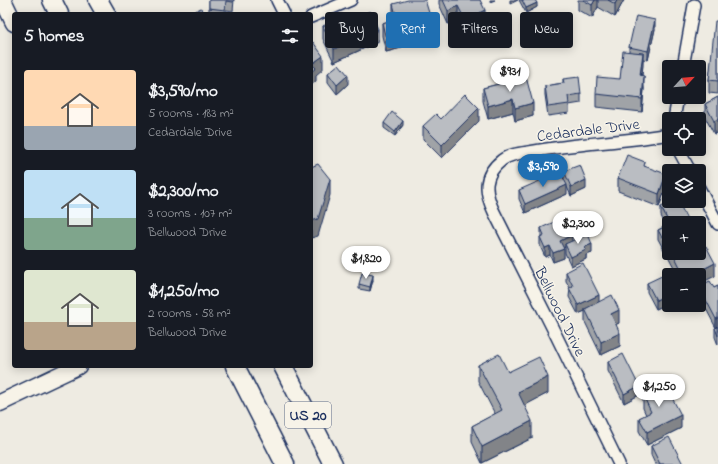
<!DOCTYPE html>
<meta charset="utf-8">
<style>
:root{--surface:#171b24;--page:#20242c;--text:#f1f3f6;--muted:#9ea1a6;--accent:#1f6fb2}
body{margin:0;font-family:"Indie Flower",sans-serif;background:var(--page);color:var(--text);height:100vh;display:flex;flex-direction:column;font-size:15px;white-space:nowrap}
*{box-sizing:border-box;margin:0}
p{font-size:13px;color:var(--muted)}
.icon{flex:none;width:22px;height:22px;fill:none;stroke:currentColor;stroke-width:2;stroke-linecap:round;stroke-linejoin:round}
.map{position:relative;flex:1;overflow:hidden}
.side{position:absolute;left:12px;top:12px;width:301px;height:356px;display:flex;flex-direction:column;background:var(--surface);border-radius:4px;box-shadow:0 2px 10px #0003}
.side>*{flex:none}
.top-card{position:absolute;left:325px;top:12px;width:333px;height:36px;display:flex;gap:8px}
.needle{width:26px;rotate:64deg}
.buttons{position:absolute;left:662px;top:60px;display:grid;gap:8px}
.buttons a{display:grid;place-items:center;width:44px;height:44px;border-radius:4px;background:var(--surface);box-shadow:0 2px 10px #0003;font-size:20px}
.price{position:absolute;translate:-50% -34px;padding:0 9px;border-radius:14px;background:#fff;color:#222;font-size:13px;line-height:26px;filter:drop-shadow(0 1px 2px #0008)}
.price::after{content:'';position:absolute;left:50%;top:24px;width:12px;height:9px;margin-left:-6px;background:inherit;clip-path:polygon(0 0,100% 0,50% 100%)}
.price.on{background:var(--accent);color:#fff}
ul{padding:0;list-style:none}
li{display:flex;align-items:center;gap:12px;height:100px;padding:0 12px}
li span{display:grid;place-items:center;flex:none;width:112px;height:80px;border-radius:4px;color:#555}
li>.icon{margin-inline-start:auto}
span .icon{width:48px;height:48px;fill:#fffc;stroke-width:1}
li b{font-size:17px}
h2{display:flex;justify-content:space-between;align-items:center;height:48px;padding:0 12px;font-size:17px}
.pill{padding:0 14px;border-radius:4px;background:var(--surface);box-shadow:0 2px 10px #0003;font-size:14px;line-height:36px}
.pill.on{background:var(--accent);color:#fff}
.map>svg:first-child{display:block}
</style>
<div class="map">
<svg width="718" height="464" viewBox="0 0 718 464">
<rect width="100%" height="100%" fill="#eeebe2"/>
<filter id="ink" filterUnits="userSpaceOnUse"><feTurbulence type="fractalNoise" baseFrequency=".025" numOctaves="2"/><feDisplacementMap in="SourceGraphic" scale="8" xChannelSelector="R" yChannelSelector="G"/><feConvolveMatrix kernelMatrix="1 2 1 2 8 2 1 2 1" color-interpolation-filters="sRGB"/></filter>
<g filter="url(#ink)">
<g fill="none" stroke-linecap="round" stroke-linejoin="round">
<g stroke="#1b2f5e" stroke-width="14">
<path id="street" d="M277,0L284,14
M311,17L351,0
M683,67L694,5
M674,119L678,97
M678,149L690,171
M699,188L718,224
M619,464L552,327L494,212C484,191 483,175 502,160C511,153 524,153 535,151C579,143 625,142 669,134"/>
</g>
<g stroke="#1b2f5e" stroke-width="19">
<path id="secondary" d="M3,0L14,23
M0,403L78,366"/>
</g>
<g stroke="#1b2f5e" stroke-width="21">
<path id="primary" d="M52,0L59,14
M98,0L106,14
M235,366L285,464
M283,366L333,464"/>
</g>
<use href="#street" stroke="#f7f3e8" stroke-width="11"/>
<use href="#secondary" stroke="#f7f3e8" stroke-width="16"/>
<use href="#primary" stroke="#f7f3e8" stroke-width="18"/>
</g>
<path fill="#a0a3a7" stroke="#1b2f5e" d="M209,0H234L233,11L226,10V14H209Z
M439,0H480L485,23L465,33L458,19L448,24L439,4Z
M519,0H535L537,7L526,13Z
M578,0H624L615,17L598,7L592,18L578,10Z
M393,4L430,29L401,38V48L386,52L382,36V23L394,20L393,17Z
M718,21V94L709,93V80Z
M340,25L378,42L334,62L323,39V26Z
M655,29L648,60L643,59L642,76L644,89L642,112L596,107V94L620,79L629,51V47Z
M328,73L348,84L337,94L328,82Z
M526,77L533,116L515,121L513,112L488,119L483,101V88Z
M563,79L581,94V103L569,105V113L548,116L545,95V86L563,83Z
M718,97V132L714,134L705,117V104Z
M441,119L479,121L442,158L423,139V126Z
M384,123L403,125L395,136L384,128Z
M645,166L666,187L659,207L618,191V178Z
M564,171L586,189L571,196L564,180Z
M519,190L567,194L525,213L519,199Z
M661,207L669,223V253H699L715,276L699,275H678L668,256V248L664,250L658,239V230L666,226L661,216Z
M541,228L572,241L592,253L586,255V259L571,266L565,253V247L563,248L564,258L553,262L550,255L545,257L540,246V237H541Z
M566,272L599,302L619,323L616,324L620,346L601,355L585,322V311L578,314L569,297L570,288L566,281Z
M373,280L370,291L359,289V284Z
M669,280V303L656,309L647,292V283Z
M699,286L714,288L718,286L716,328L704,305L700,308L699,305Z
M718,327V345L715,337V328Z
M608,362L639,395L624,403L608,371Z
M478,365L508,372L548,393L524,405L532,438L482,463L472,442V426L495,414L478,381Z
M643,395L681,428L647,445L639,431V418L646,415L643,408Z
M651,446L683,464H655L651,455Z"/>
<path fill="#828488" stroke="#1b2f5e" d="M490,0H495L490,2Z
M510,0H518L510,4Z
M595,0H598V7L592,18V5Z
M617,0H624L615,17V4Z
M537,3V7L526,13V8Z
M458,6V19L448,24V11Z
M485,10V23L465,33V20Z
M430,16V29L401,38V48L386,52V39L398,26Z
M655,20V29L648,60V51Z
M378,29V42L334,62V49Z
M643,53V66L640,88V75Z
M323,56V69L316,75V81L311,85V72L312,64Z
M348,75V84L337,94V85Z
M644,76V89L642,112V99Z
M513,99V112L488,119V106Z
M533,103V116L515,121V108Z
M479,108V121L442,158V145Z
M718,119V132L714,134V121Z
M403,121V125L395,136V132Z
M666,174V187L659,207V194Z
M330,179V195L318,236L311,238V221Z
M586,180V189L571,196V187Z
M567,185V194L525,213V204Z
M572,235V244H565V247L560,249V241Z
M669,239L668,248L664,250V241Z
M592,244V253L586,255V259L571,266V257L585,247Z
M550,246V255L545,257V248Z
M564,249V258L553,262V253Z
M715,263V276L699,284V275H692Z
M686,269V275H682V271Z
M373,275V280L370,291V287Z
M669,294V303L656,309V300Z
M599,295V303L585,309V311L578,314V305Z
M704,296V305L700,308V299Z
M619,310V323L611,327V314Z
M718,318V326L716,328V319Z
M620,333V346L601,355V342Z
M548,377V393L518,409V392Z
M639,386V395L624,403V394Z
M681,415V428L647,445V432Z
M532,421V438L482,463V447Z"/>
<path fill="#babdc2" stroke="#1b2f5e" d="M209,0H234L233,2L226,1L225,10L209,8Z
M408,0H425L430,16L398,26L401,35L386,39L382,23L397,19L393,4Z
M443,0H480L485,10L465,20L458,6L448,11Z
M522,0H535L537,3L526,8Z
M583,0H595L592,5Z
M608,0H617L615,4Z
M201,8L203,14H189Z
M370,11L378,29L334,49L323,26L337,19L340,25Z
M636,16L655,20L648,51L629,47Z
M715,21H718V81L709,80Z
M313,42L323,56L312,64L316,68L311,72V43Z
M623,51L643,53L640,75L644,76L642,99L596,94L597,77L620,79Z
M339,64L348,75L337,85L328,73Z
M526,77L533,103L515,108L513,99L488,106L483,88Z
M579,77L581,94L568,96L569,104L548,107L545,86L564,83L563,79Z
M465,94L479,108L442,145L423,126L436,114L441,119Z
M718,97V119L714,121L705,104Z
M392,112L403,121L395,132L384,123Z
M627,155L645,162L644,166L666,174L659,194L618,178Z
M318,164L330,179L318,219L311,221V167Z
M580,165L586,180L571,187L564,171Z
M560,172L567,185L525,204L519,190Z
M673,201H678L689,223H669L661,207Z
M565,217L572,235L560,241L564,249L553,253L550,246L545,248L540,237L544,235L541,228Z
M669,225V239L664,241L658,230Z
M588,234L592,244L585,247L586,250L571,257L565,244Z
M699,245L701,248L706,246L715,263L692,275H689L686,269L682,271L673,253H699Z
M583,263L599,295L578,305L569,288L573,286L566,272Z
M362,273L373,275L370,287L359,284Z
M666,274L669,280V294L656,300L647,283Z
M710,281L714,288L718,286V318L716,319L704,296L700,299L699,297V286Z
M612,295L619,310L611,314L620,333L601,342L585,309Z
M718,327V336L715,328Z
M499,354L508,372L539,357L548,377L518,392L532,421L482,447L472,426L502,410L478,365Z
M623,354L639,386L624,394L608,362Z
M665,384L681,415L647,432L639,418L651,412L643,395Z
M669,437L683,464H660L651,446Z"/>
</g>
<g text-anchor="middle" stroke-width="3" stroke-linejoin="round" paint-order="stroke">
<rect fill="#f7f3e8" stroke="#5d6a87" stroke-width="1" x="285" y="402" width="46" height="26" rx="3"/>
<g font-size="15" font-weight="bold" fill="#1b2f5e">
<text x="308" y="420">US 20</text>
</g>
<g font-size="16" fill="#1b2f5e" stroke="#f7f3e8">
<text transform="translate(588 129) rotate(-7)" y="6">Cedardale Drive</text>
<text transform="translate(561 311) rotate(64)" y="6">Bellwood Drive</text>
</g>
</g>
</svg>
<div class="buttons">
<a><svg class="needle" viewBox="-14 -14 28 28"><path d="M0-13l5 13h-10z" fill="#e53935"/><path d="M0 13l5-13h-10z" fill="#9ea1a6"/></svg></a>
<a><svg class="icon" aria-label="locate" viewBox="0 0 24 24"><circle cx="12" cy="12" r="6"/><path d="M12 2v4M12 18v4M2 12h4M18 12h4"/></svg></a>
<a><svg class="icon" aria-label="layers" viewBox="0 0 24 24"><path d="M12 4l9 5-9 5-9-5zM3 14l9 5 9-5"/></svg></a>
<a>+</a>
<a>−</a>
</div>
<b class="price" style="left:510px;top:93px">$931</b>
<b class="price on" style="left:543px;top:188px">$3,590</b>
<b class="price" style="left:578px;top:245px">$2,300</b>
<b class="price" style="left:366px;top:280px">$1,820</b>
<b class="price" style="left:659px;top:408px">$1,250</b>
<div class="top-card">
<a class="pill">Buy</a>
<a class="pill on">Rent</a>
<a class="pill">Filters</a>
<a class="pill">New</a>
</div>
<section class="side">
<h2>5 homes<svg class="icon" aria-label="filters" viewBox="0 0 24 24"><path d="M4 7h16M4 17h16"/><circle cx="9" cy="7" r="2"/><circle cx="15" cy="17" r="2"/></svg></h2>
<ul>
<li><span style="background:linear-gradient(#ffd9b3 70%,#9aa5b1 0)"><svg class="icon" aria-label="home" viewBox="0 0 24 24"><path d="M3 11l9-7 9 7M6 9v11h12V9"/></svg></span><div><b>$3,590/mo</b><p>5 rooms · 183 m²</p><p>Cedardale Drive</p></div></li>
<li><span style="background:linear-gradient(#bfe0f5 60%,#7fa58c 0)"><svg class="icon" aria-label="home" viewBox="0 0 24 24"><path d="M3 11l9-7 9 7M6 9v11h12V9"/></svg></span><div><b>$2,300/mo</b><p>3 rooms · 107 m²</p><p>Bellwood Drive</p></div></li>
<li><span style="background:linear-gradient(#dfe7d0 65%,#b9a48a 0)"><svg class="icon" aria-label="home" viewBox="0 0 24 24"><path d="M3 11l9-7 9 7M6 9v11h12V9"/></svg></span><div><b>$1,250/mo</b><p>2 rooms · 58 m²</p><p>Bellwood Drive</p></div></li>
</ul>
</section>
</div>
